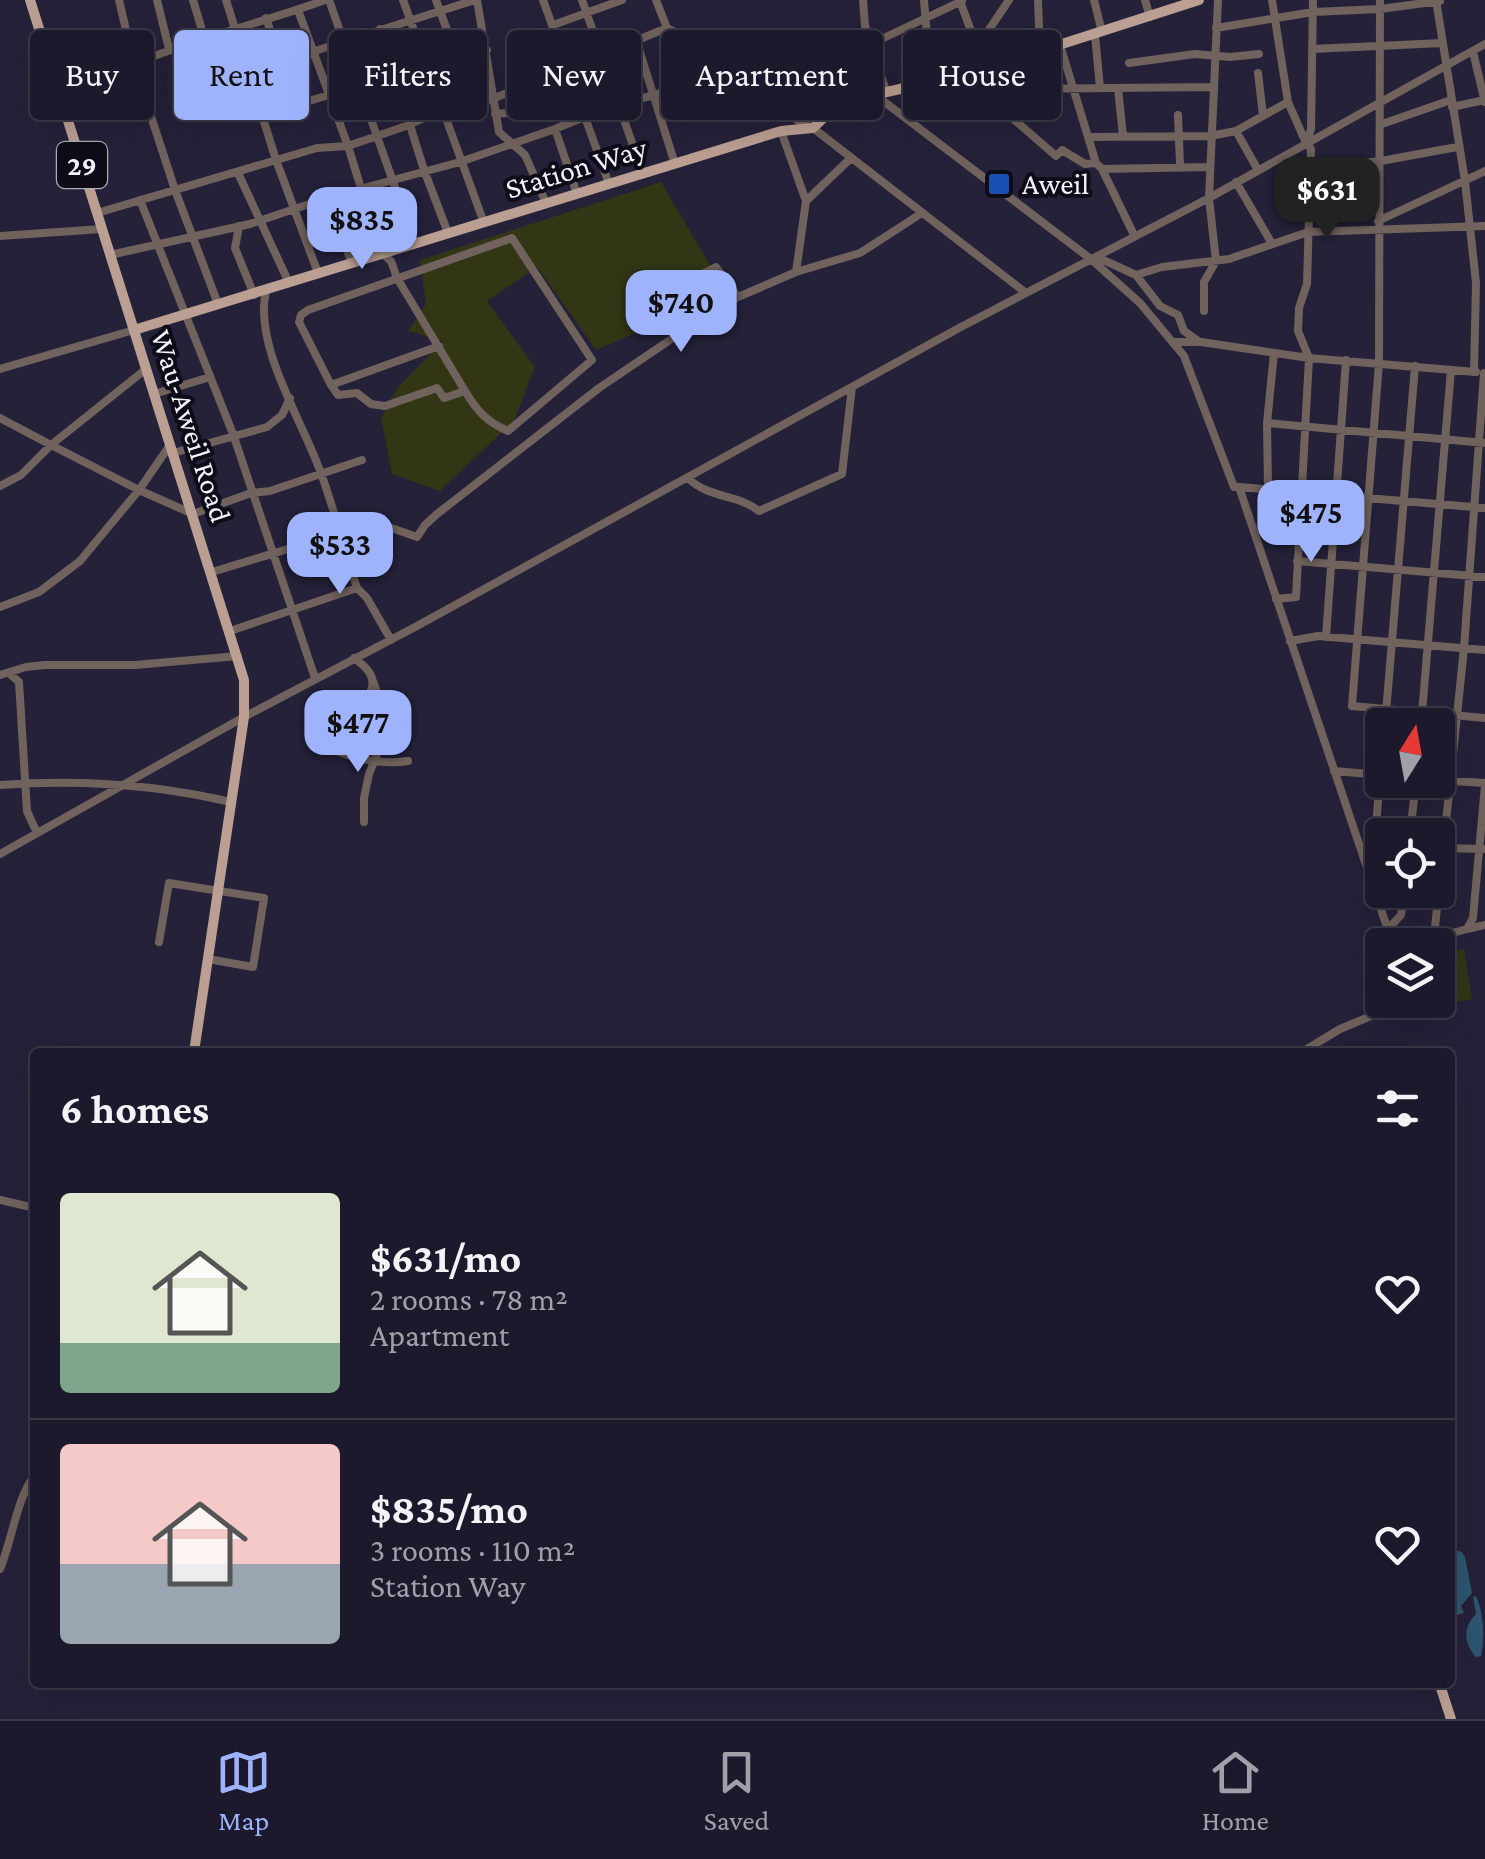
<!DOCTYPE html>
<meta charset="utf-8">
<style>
:root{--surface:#1b192b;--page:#242233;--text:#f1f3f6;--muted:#a0a0a9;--line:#393847;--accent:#9fb3fd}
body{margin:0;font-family:"Crimson Pro",serif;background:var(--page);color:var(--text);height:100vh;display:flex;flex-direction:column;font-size:38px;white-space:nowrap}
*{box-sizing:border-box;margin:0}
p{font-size:32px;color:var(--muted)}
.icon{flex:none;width:55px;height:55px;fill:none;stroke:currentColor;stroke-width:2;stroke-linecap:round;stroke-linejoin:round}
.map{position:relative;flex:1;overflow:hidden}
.drawer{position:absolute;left:30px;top:1048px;width:1425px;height:640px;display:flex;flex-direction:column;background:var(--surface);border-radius:10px;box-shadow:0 10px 40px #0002,0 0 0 2px var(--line)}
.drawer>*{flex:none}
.banner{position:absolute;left:30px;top:30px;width:1425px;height:90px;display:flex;gap:20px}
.needle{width:65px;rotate:11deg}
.controls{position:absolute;left:1365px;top:708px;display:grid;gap:20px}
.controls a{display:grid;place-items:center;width:90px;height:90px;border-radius:10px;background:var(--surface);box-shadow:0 10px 40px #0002,0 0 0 2px var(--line);font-size:50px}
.price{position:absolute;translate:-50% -85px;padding:0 22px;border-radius:20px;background:var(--accent);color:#111;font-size:32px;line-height:65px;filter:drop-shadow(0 2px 5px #0008)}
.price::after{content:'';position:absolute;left:50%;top:60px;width:30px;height:22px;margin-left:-15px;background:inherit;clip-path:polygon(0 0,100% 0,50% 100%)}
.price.on{background:#222;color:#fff}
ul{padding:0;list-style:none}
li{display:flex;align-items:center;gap:30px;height:250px;padding:0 30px}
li+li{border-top:2px solid var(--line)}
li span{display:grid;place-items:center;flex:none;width:280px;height:200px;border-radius:10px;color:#555}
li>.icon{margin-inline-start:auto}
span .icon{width:120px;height:120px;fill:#fffc;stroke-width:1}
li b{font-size:42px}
h2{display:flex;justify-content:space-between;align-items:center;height:120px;padding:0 30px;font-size:42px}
.chip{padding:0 35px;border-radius:10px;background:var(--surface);box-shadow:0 10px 40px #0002,0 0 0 2px var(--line);font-size:35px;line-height:90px}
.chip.on{background:var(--accent);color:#111}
.tabs{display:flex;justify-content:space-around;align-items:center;height:140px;border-top:2px solid var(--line);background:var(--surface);font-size:28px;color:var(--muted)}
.tabs a{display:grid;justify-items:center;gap:5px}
.tabs .on{color:var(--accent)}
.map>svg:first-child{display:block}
</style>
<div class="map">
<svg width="1485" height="1719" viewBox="0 0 1485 1719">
<rect width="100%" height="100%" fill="#242139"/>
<path fill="#323615" d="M661,182L727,294L596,350L537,267L487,301L535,367L514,421L440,491L392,474L381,418L398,387L443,341L408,331L426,304L420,260Z
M1464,949L1472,999L1434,1005V1000H1438V953Z"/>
<path fill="#2e5570" d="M1451,1549L1462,1552L1465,1557L1472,1593L1461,1606L1464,1613L1450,1617Z
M1476,1596C1484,1613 1485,1638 1481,1656L1476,1657C1463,1642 1463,1627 1476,1614L1473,1597Z"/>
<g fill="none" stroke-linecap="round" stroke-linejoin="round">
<path stroke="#70625c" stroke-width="8" d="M119,0L134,64L175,190L218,304
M157,0L169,49
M193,0L205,40
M226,0L276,160L318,273
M329,0L415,244
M403,0L484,223
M436,0L457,57
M477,0L499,132L525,155L546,203
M543,0L609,184
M582,0L643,174
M656,0L667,28C700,45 734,59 763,82C784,99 784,119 813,128L1026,293
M863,0L865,26L886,91
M924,0L931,84
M1038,0L1040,53
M1094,0L1102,32
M1145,0L1150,17
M1272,0L1288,102L1306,143L1311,129L1313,0
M1380,0L1379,363L1352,706L1485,718
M1436,0L1465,181L1476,283L1474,372
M960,1L977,47L975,72L988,97L1056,156L1062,150L1085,164L1096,163
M298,10L348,146L381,253L391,261L397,278L465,391
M266,18L295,103
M553,25L622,0
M1216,28L1313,12L1380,9L1440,1
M380,29L424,170L448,233
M1095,35L1100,88
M637,43L675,164
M871,44L962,1
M1060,45L1096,163L1102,169L1210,167
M978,46L1009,0
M1312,49L1443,43
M1473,52L1485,102
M1129,63L1195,54L1230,57L1259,54
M134,64C196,38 262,23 325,0
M249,72L475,0
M1258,73L1263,115
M54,77L132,48
M1118,88L1123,136
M874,94L1092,260L1140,303L1184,356L1234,487H1239L1393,945
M995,105L1011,89L1212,87
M1452,107L1485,100
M263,114L487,50
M495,114L545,110L568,114L585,111
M1178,115L1180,165
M1382,124L1451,100
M555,129L577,194
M1236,131L1258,170
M1090,137L1210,136L1236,131L1288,102
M1310,168L1381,161L1457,147
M1102,169L1134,235
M238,173L289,283
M1236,182L1271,242
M327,198L352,263
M140,200L233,434L315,678
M806,201L851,158
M97,213L317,148L348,146L409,125L428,116L440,105L492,99L667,28
M1378,221L1485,171
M239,226L235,248L254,295
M0,236L102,229
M110,255L250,224L327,198L460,162L555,129L584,117L597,108L651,96L738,67
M1097,257L1136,275L1162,267L1229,259L1308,232L1485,226
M796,272L860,253L922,213
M1136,275L1160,306L1178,315L1184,331L1197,340
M674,288L716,267L738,297
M266,291C253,347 304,423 322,476C335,513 345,551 357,588L367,598L391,640
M1204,311V282L1216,261L1209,198L1218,0
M1175,342H1201L1309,358L1476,372
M0,369L134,330
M331,385L338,395L357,393L371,404L385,406L437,388L444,398L465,391C477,411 487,422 508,431L592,360L512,238L308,310L301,315L299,322L331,385L439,346
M154,394L210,377
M0,418L51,445L146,369
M1267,423L1485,443
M173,453L267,427L282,415L290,398
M688,478C709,499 736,493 759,511L842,474L852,387
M0,486L21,475L51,445L139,490L170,445
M1239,487L1485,508
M1268,489L1267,423L1274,353
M1297,561L1485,577
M212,572L364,526L383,525L417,537L425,525L437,514L599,388L701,319L738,297L796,272L806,201L781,131
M1276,599L1296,597L1309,358L1298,331L1299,308L1307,284L1311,149L1306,143
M0,607L39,592L80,561L139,490L193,514L251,493L270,491L362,460
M230,631L357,588
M1326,637L1346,360
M1290,641L1318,636L1485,650
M354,658C365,666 377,676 371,690
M10,674L19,682L27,811L37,833
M0,675L26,667L44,665H135L238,656
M1385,725L1415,366
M1421,725L1451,370
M319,741C342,758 381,765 408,761
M1382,746L1375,842L1382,843
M1334,771L1382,775
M1438,780L1485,783
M0,785C79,779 154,784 231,802
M364,822V798L369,774L389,725L373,681
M1410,835L1416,780
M1438,848L1485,849
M0,854L244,717L417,626L959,328L1209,198L1485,44
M1388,929L1401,915L1405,890
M1467,929L1485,925
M1434,937L1464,648L1484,373
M159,942L169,883L264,898L253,967L208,959
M1408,945L1467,929L1473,918L1485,785
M1302,1052L1340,1029L1383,1011L1394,1000
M0,1200L35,1208
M0,1569C12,1541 17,1496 35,1475"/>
<path stroke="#bb9f92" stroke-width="10" d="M30,0L244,680V717L194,1052
M134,330L781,131L813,128L836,106L847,101L975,72L1199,0
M1439,1682L1451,1719"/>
</g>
<rect fill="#1a4fb4" stroke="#0d0c17" stroke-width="4" x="987" y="172" width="24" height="24" rx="5"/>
<g text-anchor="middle" stroke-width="8" stroke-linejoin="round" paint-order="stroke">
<rect fill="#0d0c17" stroke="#afaeb8" stroke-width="2.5" x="57" y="142" width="50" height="46" rx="8"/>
<g font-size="28" font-weight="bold" fill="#f4f3fd">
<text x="82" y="175">29</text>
</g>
<g font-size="30" fill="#f4f3fd" stroke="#0d0c17">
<text transform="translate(576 168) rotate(-17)" y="10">Station Way</text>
<text transform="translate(191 426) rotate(72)" y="10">Wau-Aweil Road</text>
</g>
<g font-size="30" fill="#f4f3fd" stroke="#0d0c17" text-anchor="start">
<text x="1022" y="194">Aweil</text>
</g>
</g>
</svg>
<div class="controls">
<a><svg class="needle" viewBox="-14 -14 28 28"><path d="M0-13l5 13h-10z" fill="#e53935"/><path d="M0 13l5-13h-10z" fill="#a0a0a9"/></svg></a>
<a><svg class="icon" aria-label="locate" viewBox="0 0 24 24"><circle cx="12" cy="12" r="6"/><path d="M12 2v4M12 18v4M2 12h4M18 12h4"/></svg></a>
<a><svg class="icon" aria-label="layers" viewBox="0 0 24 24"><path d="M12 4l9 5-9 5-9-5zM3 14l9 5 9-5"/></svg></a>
</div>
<b class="price on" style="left:1327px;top:242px">$631</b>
<b class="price" style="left:362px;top:272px">$835</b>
<b class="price" style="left:681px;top:355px">$740</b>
<b class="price" style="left:1311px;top:565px">$475</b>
<b class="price" style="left:340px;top:597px">$533</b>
<b class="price" style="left:358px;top:775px">$477</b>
<div class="banner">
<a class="chip">Buy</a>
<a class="chip on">Rent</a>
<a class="chip">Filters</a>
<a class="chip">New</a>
<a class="chip">Apartment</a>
<a class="chip">House</a>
</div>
<section class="drawer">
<h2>6 homes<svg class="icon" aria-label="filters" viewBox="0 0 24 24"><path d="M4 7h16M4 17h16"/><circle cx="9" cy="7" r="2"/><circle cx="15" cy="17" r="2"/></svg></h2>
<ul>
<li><span style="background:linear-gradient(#dfe7d0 75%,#7fa58c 0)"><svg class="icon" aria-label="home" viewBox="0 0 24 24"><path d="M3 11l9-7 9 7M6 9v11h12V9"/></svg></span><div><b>$631/mo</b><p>2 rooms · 78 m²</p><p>Apartment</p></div><svg class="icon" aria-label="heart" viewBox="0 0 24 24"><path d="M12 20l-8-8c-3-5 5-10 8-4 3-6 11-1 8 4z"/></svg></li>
<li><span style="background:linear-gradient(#f6c9c9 60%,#9aa5b1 0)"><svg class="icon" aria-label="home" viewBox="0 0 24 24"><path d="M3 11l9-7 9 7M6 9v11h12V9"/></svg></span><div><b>$835/mo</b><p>3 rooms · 110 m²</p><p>Station Way</p></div><svg class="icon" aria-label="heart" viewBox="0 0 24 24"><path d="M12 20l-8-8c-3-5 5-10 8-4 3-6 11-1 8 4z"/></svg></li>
</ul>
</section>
</div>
<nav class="tabs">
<a class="on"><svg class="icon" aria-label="map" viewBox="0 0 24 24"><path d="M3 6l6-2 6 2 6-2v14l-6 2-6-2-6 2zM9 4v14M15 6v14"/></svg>Map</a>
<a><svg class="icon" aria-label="saved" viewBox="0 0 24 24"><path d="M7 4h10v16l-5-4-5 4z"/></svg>Saved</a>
<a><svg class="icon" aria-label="home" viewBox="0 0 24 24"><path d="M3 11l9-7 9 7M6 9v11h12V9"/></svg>Home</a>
</nav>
